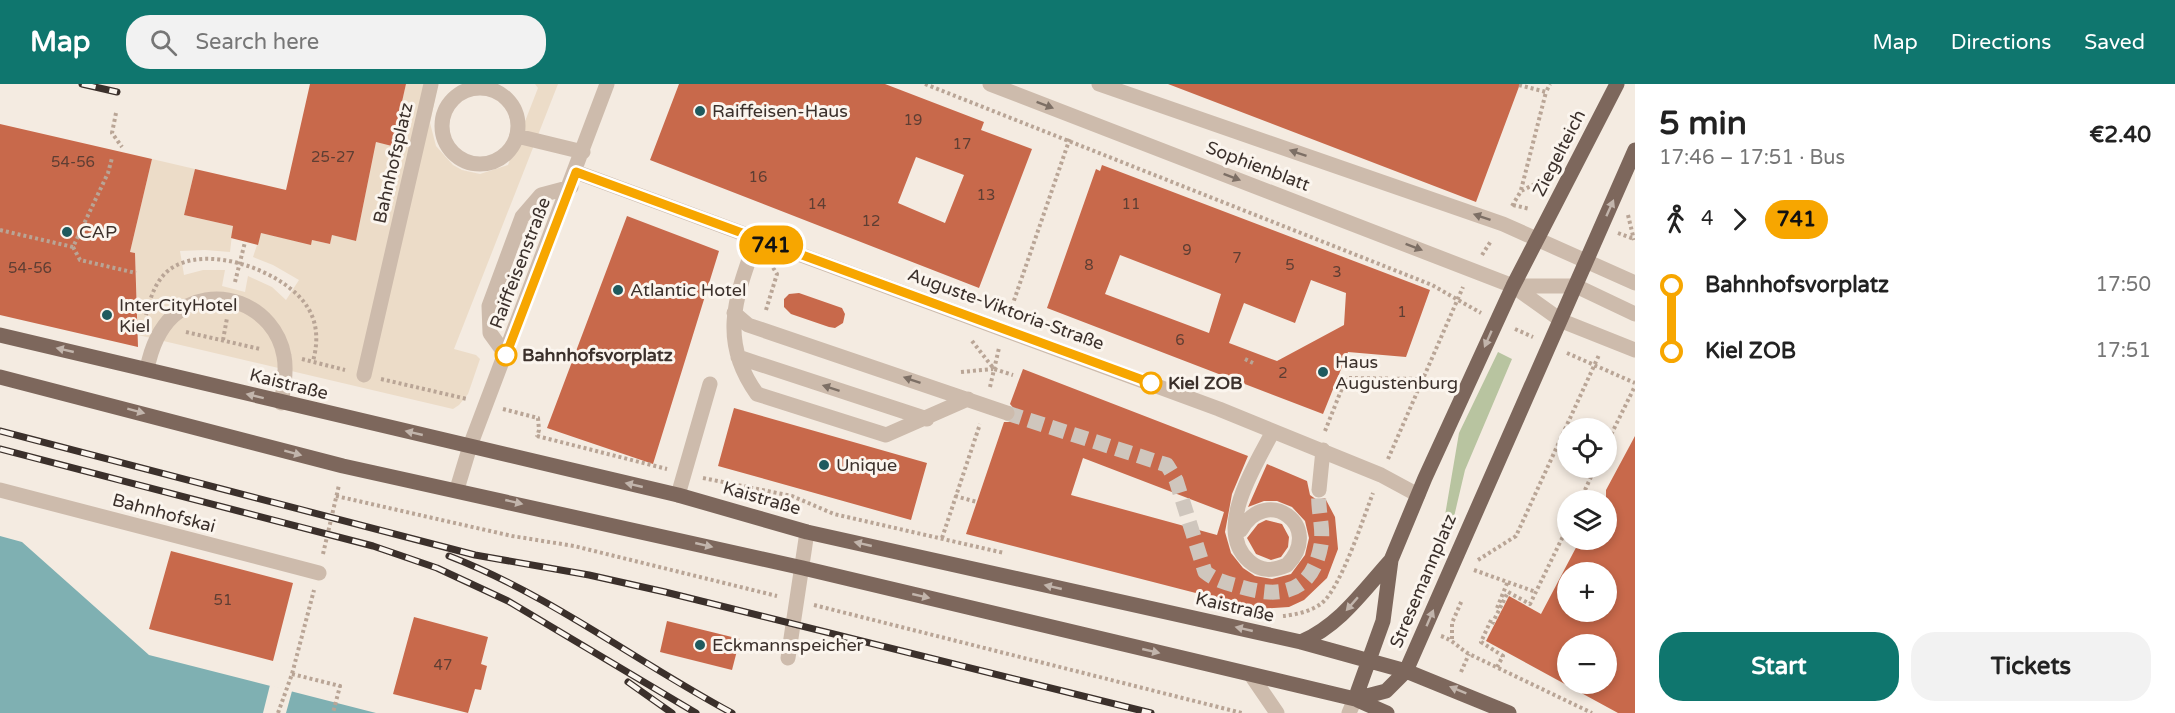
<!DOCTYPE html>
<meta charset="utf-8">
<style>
:root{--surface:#fff;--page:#f2f2f2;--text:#222;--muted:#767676;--accent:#0f766e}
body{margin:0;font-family:"Varela Round",sans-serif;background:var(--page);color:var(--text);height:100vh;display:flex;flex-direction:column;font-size:22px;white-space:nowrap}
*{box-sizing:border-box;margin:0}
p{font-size:20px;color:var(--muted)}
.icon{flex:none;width:33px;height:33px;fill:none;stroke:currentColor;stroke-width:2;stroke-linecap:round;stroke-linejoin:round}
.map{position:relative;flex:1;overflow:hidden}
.panel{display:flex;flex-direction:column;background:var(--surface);width:540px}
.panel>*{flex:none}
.badge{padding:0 12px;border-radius:20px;font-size:21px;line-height:39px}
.tools{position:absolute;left:1557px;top:334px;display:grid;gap:12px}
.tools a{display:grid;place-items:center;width:60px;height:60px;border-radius:50%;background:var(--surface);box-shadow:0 3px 9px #0003;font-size:30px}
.map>.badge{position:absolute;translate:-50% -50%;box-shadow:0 0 0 3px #fff}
.legs{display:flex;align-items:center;gap:9px;height:66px;padding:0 24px;font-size:20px}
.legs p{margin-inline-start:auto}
.summary{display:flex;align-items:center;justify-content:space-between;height:102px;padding:0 24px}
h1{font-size:33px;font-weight:700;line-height:45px}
.button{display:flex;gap:12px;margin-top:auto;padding:12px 24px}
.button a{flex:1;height:69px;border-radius:24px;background:var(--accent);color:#fff;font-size:24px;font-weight:700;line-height:69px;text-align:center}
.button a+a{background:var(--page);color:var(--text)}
ul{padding:0 24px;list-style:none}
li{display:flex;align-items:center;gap:21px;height:66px;font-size:22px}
li i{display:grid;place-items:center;width:9px;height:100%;margin:0 8px;background:currentColor}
li i::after{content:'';width:15px;height:15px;margin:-8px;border:4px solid;border-radius:50%;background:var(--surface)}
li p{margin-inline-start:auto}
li:first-child i{background:linear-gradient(#0000 50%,currentColor 0)}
li:last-child i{background:linear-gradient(currentColor 50%,#0000 0)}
header{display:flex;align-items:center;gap:36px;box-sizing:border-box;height:84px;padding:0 30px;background:var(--accent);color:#fff}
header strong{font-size:28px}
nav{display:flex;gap:33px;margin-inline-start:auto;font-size:21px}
.search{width:420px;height:54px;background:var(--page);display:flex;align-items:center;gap:15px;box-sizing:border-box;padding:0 21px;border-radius:24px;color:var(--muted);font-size:22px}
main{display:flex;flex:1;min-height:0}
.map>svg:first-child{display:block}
.green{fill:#b8c4a0}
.plaza{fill:#ecdcc8}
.water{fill:#7fb0b2}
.pier{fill:#f4ebe1}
.building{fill:#c8694b;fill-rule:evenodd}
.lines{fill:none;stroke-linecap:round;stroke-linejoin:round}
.minor-tunnel{stroke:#cfc6bd;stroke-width:15;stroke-dasharray:15 8;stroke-linecap:butt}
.path{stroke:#b9a596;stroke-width:4;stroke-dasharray:3 3;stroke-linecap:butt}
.minor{stroke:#cdbbac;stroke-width:15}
.major{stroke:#7d675c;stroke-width:15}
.rail-casing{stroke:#3b302b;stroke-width:7}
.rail{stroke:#fbf5ee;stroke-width:4.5;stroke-dasharray:14;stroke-linecap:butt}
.oneway{fill:#7d6f65}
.oneway2{fill:#c2b5ac}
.line-1-casing{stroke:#fff;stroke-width:14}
.line-1{stroke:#f7a600;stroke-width:9}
.poi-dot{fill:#1f5a5e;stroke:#fbf5ee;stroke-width:2}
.stop-1-dot{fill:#fff;stroke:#f7a600;stroke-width:3}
.labels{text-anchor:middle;stroke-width:6;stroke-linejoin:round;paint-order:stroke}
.number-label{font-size:15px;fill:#5e3e33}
.poi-label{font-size:18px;fill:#3b302b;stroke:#fbf5ee;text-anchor:start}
.street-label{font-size:18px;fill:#3b302b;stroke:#fbf5ee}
.stop-label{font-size:18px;font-weight:bold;fill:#3b302b;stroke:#fbf5ee;text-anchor:start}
</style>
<header>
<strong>Map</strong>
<div class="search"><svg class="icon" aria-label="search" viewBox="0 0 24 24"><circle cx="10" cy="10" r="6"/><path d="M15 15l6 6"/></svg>Search here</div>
<nav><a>Map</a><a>Directions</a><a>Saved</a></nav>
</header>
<main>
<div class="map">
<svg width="1635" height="629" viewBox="0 0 1635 629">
<rect width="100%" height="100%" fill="#f4ebe1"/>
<!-- green -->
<path class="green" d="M1498,268L1512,275L1465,386L1449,454L1415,535L1407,533L1443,443L1459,349Z"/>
<!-- plaza -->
<path class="plaza" d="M406,0H438L430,39L436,62L453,81L462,86L480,90L508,81L538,4L535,0H558L454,265L476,271L480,275L468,310L459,321L453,325L138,251L135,169L130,168L152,75L195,85L184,131L233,142L230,168L205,166L180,167L184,191L203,186H225L222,202L245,208L248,192L272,203L286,216L299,196L273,181L253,173L261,149L311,160L312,156L330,160L332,151L356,157L376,58L392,61Z"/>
<!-- water -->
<path class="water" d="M0,452L22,458L149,571L376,629H0Z"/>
<!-- pier -->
<path class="pier" d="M270,601L292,607L286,629H263Z"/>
<!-- building -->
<path class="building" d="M310,0H406L392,62L376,58L356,157L332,151L330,160L312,156L311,161L261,149L258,161L231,154L233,142L184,131L195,85L286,106Z
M679,0H885L984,38L981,46L1032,65L979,204L650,76ZM916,73L964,91L945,139L898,119Z
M1168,0H1520L1476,118Z
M0,40L152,75L130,168L135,169L138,263L0,231Z
M1102,81L1430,206L1406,273L1348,268L1323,330L1047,224L1096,85L1100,87ZM1120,171L1221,210L1209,249L1105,210ZM1311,196L1346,209L1344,241L1277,277L1229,259L1244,219L1295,239Z
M627,132L719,167L653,380L547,344Z
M799,209L842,224L845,230L843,239L835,244L829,243L791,230L784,223V215L789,210Z
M1023,285L1248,372L1232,410L1225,448L1231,469L1243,484L1255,492L1272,495L1291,490L1305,471L1309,454L1305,437L1292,423L1277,417H1264L1248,423L1267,380L1307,397L1310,411L1317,416L1325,414L1335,433L1338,465L1327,494L1304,516L1289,523L1258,525L966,450L1004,338H1009L1016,333V327L1010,320ZM1083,374L1224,428L1217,451L1071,411Z
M734,324L927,379L911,436L718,382Z
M1635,352V629H1618L1486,557L1509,512L1541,530L1580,456H1606V406ZM1568,489H1606V528H1568ZM1568,561H1606V600H1568Z
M1266,436L1282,440L1289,453L1288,463L1281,473L1271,476L1256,470L1247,454L1258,440Z
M171,467L293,499L273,577L149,545Z
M414,533L488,553L481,580L487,582L481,606L475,605L468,629L393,610Z
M667,537L740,555L732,586L660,568Z"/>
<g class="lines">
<!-- minor-tunnel -->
<path class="minor-tunnel" d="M1007,329L1167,381L1176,396L1205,488C1215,496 1226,499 1238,502C1280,515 1312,510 1321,461C1324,443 1317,425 1319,406"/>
<!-- path -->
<path class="path" d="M925,0L1432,201L1481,229
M1519,1L1546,8L1550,0
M116,29L112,49L122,63
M1521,106L1546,8
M1513,121L1530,125
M1512,122L1521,107L1547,94
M1628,131L1634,156
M0,146L73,163L108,89L112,74
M1618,149L1634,155
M73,163L80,176L136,189
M1482,171L1491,157
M235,198L245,158
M766,226L777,190L772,182
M1010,228L1070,54
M146,231C150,215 155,197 169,186C205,158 286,187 308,224C318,240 318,259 313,277
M1515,245L1533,253
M186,248L260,265
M223,256L227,234
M972,257L994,285L1013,291
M1567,269L1635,299
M302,275L345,286
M1245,275L1253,279
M961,288L993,285
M381,295L467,315
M990,303L999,264
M503,325L538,334L539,346L537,353
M1325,347L1346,294L1422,295
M537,352L667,385
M1606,361L1635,302
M1388,375L1463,203
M703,394L792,412L834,430L1004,469
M336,412L512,452L574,462L777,512
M955,412L977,418
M1580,417L1595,384
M942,454L980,340
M323,470L339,401
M1478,476L1516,452L1599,271
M1474,486L1536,508
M814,521L1242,629
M1497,524L1508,497
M1283,532C1295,531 1312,527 1322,519C1341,503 1363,435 1373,409
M1491,536L1481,558L1503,572L1497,583
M1492,540L1508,508L1530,520L1568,442
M1441,552C1453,556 1459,564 1469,570L1592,629
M1452,555V539L1462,516
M1461,588L1469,570
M292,590L340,602L333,629
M278,629L292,590L314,506"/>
<!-- minor -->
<path class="minor" d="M990,0L1513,202L1562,237L1635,266
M1099,0L1503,140L1635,199
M442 42a38 38 0 1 1 76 0a38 38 0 1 1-76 0Z
M517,52L583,68
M576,88L1219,325L1381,391L1418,411
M756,156C736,212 718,256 757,310L886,351L968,315
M1513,202H1576L1635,230
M734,229L748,241L1007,329
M506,271L490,249L489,222L522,133L541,111L571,103
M738,273L927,335
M147,285C151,265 158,246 173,232C213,196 275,221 284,272C287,287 284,304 281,319
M364,291L431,0
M457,405L470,362L607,0
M0,406L319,489
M1319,406L1323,366
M678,411L710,300
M1241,446C1266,400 1325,442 1287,481C1273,487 1261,488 1249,477C1213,445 1256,381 1273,347
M788,574L807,448
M1251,591L1277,629
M1349,629L1355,615"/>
<!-- major -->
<path class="major" d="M0,251L678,411L807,448L1301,558L1406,587L1509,629
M0,293L343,382L803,484L1355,615L1387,629
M1301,558C1340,541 1363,507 1391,476
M1355,615L1383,537L1391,476L1425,394L1513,202L1617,0
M1355,615L1386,607L1406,587L1635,66"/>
<defs>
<path id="rail" d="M82,0L117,8
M0,347L475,471L589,491L665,508L1151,629
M0,365L373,462L437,484L508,517L696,629
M449,472C550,511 637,578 732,629
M628,598L672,629"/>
</defs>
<!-- rail casing -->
<use href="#rail" class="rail-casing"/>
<!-- rail -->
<use href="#rail" class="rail"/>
</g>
<!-- one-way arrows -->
<defs><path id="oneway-solid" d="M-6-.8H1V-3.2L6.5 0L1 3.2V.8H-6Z" transform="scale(1.5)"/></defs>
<g class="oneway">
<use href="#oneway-solid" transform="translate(1045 21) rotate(21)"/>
<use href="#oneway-solid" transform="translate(1298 69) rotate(-161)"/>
<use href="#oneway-solid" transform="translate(1232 93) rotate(21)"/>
<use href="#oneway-solid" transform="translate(1482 133) rotate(-161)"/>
<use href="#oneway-solid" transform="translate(1414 163) rotate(21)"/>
<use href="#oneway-solid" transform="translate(912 296) rotate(-161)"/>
<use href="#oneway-solid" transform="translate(831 304) rotate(-162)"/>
</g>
<g class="oneway2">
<use href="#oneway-solid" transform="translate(1610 124) rotate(-66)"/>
<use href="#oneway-solid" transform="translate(1488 255) rotate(114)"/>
<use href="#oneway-solid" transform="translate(65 266) rotate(-167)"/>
<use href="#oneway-solid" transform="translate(255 312) rotate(-166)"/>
<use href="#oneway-solid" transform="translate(136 327) rotate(15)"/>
<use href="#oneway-solid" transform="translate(414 349) rotate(-167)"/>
<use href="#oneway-solid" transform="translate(293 369) rotate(15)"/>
<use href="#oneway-solid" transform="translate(634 401) rotate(-167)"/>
<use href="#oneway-solid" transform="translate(514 418) rotate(13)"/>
<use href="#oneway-solid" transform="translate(863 460) rotate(-167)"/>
<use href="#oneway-solid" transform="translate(704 461) rotate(13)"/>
<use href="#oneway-solid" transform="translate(1053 503) rotate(-167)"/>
<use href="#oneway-solid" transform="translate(921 512) rotate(13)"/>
<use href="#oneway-solid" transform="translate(1352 520) rotate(131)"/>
<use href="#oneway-solid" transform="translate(1430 534) rotate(-67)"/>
<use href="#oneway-solid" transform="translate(1244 545) rotate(-167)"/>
<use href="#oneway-solid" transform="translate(1151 567) rotate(13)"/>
<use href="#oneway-solid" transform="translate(1458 606) rotate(-158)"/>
</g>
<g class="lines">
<defs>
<path id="line-1" d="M506,271L576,88L1151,299"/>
</defs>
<!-- line-1 casing -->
<use href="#line-1" class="line-1-casing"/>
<!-- line-1 -->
<use href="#line-1" class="line-1"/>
</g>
<!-- markers -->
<g class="poi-dot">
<circle cx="700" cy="27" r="6"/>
<circle cx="67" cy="148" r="6"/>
<circle cx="618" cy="206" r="6"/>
<circle cx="107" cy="231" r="6"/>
<circle cx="1323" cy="288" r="6"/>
<circle cx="824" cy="381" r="6"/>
<circle cx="700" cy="561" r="6"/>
</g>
<g class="stop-1-dot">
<circle cx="506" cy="271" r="10"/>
<circle cx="1151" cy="299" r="10"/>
</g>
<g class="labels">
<!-- number labels -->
<g class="number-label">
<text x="913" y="41">19</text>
<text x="962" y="65">17</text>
<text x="333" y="78">25-27</text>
<text x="73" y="83">54-56</text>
<text x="758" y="98">16</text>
<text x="986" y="116">13</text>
<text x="817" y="125">14</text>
<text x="1131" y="125">11</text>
<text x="871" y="142">12</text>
<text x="1187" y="171">9</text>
<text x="1237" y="179">7</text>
<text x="1089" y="186">8</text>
<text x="1290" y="186">5</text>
<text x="30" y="189">54-56</text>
<text x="1337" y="193">3</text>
<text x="1402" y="233">1</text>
<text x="1180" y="261">6</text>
<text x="1283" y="294">2</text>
<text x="223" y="521">51</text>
<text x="443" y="586">47</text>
</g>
<!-- poi labels -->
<g class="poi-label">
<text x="712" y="33">Raiffeisen-Haus</text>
<text x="79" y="154">CAP</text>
<text x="630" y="212">Atlantic Hotel</text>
<text x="119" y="227">InterCityHotel<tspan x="119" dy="21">Kiel</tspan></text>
<text x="1335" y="284">Haus<tspan x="1335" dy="21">Augustenburg</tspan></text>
<text x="836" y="387">Unique</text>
<text x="712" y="567">Eckmannspeicher</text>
</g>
<!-- street labels -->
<g class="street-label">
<text transform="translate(1559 69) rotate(-63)" y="6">Ziegelteich</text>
<text transform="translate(393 79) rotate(-77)" y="6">Bahnhofsplatz</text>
<text transform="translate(1258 82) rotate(21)" y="6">Sophienblatt</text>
<text transform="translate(520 179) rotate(-69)" y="6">Raiffeisenstraße</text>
<text transform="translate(1006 225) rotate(20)" y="6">Auguste-Viktoria-Straße</text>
<text transform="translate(289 300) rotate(14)" y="6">Kaistraße</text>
<text transform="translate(762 414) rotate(16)" y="6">Kaistraße</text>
<text transform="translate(164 429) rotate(15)" y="6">Bahnhofskai</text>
<text transform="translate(1423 497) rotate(-67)" y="6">Stresemannplatz</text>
<text transform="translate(1235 523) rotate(13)" y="6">Kaistraße</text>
</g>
<!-- stop labels -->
<g class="stop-label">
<text x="522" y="277">Bahnhofsvorplatz</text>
<text x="1168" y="305">Kiel ZOB</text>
</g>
</g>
</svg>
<div class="tools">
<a><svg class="icon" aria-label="locate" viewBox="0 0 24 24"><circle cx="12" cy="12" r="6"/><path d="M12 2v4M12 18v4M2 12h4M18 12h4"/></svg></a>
<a><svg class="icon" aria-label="layers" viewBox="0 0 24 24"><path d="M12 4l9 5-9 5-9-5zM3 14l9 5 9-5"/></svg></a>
<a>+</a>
<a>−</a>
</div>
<b class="badge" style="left:771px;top:161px;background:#f7a600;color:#111">741</b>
</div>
<section class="panel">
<div class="summary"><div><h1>5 min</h1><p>17:46 – 17:51 · Bus</p></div><b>€2.40</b></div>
<div class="legs"><svg class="icon" aria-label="walk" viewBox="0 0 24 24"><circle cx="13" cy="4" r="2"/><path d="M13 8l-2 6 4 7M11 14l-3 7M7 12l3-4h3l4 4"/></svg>4<svg class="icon" aria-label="forward" viewBox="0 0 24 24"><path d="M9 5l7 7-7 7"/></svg><b class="badge" style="background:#f7a600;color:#111">741</b></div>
<ul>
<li><i style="color:#f7a600"></i><b>Bahnhofsvorplatz</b><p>17:50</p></li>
<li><i style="color:#f7a600"></i><b>Kiel ZOB</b><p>17:51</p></li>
</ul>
<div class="button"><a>Start</a><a>Tickets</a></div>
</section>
</main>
